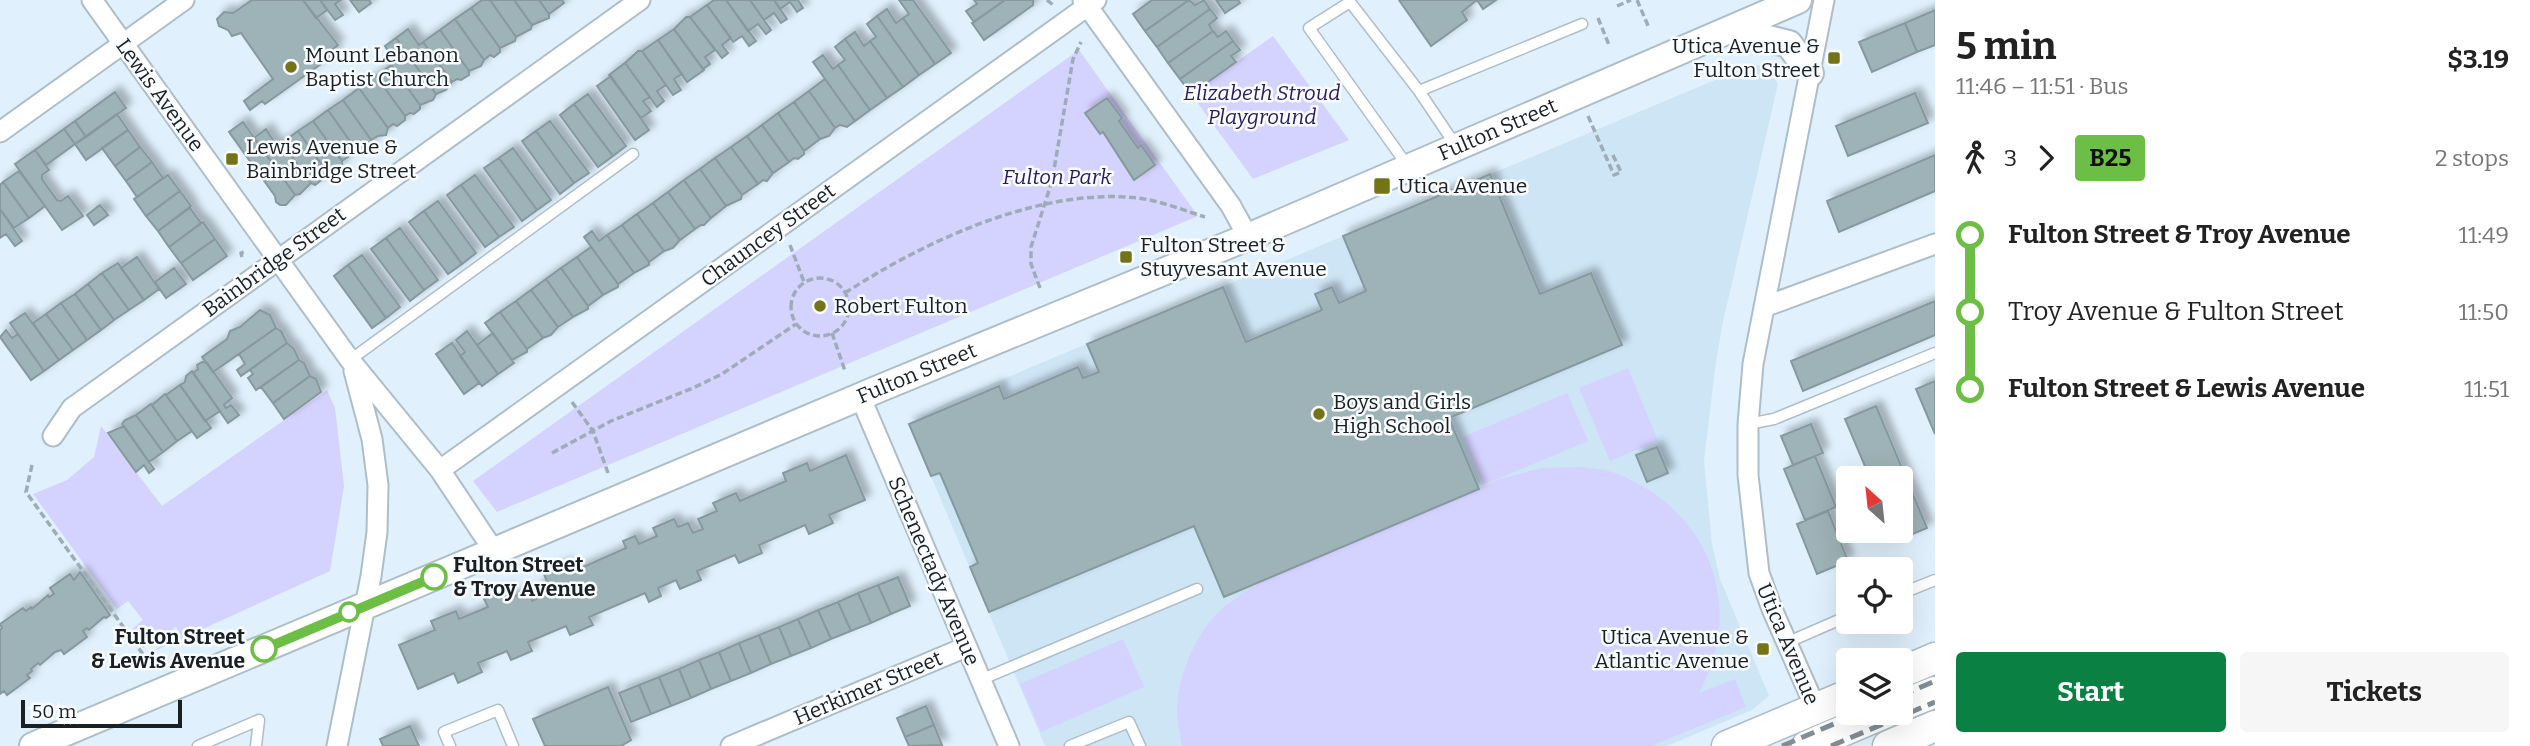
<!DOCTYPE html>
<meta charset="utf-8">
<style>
:root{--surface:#fff;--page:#f6f6f6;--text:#222;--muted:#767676;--accent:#0b8043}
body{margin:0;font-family:Bitter,serif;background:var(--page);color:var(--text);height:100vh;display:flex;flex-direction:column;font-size:26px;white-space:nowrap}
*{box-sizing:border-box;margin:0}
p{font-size:23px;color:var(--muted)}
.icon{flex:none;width:38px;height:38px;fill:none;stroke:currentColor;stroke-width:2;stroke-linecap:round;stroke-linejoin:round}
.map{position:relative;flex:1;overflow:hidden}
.side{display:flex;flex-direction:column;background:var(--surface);width:595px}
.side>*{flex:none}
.badge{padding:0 14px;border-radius:5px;font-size:24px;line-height:46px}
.needle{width:46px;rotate:333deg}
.buttons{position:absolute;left:1836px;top:466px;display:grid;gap:14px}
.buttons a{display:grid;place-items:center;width:77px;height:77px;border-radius:7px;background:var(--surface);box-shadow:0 7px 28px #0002;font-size:35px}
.scale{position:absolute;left:21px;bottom:18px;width:161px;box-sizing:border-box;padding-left:7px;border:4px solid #191f23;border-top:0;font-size:19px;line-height:24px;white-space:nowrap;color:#191f23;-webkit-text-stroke:5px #f9fcfe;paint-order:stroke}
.map>.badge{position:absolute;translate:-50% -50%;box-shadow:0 0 0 4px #fff}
.legs{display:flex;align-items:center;gap:10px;height:77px;padding:0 21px;font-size:23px}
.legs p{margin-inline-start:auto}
.overview{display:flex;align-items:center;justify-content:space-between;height:119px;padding:0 21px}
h1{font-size:38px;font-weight:700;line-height:52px}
.action{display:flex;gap:14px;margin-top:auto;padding:14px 21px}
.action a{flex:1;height:80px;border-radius:7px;background:var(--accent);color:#fff;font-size:28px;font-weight:700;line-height:80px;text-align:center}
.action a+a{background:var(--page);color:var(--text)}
ul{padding:0 21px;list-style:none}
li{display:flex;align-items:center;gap:24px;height:77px;font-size:26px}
li i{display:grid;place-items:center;width:10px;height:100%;margin:0 9px;background:currentColor}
li i::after{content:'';width:18px;height:18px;margin:-9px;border:5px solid;border-radius:50%;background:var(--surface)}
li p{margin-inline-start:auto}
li:first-child i{background:linear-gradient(#0000 50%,currentColor 0)}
li:last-child i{background:linear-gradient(currentColor 50%,#0000 0)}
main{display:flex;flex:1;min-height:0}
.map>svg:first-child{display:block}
.built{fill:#cde5f5}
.green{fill:#d4d2ff}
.building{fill:#9eb3b7;stroke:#85999e;stroke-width:2;filter:url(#shadow)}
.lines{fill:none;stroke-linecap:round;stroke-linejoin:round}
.service-casing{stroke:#adbec9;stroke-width:13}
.minor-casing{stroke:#adbec9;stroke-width:23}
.secondary-casing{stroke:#adbec9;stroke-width:30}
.primary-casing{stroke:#adbec9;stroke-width:33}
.path{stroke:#9facb6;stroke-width:3.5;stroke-dasharray:7 3.5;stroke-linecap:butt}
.service{stroke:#fff;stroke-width:10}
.minor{stroke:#fff;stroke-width:19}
.secondary{stroke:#fff;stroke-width:26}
.primary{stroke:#fff;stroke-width:30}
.rail{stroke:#828e96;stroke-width:5;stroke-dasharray:14 7;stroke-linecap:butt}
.line-1-casing{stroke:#fff;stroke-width:16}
.line-1{stroke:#6cbe45;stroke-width:10}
.poi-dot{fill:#737317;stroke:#f9fcfe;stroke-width:2.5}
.stop-1-dot{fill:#fff;stroke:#6cbe45;stroke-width:3.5}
.labels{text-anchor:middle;stroke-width:5;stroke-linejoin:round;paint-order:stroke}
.poi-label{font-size:21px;fill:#191f23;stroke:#f9fcfe;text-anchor:start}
.park-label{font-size:21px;font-style:italic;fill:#2b1c5e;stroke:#f9fcfe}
.street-label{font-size:21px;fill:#191f23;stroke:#f9fcfe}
.stop-label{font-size:21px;font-weight:bold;fill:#191f23;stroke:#f9fcfe;text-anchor:start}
</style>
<main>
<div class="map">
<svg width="1935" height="746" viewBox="0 0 1935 746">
<defs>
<filter id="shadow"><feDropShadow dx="6" dy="-6" stdDeviation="3.5" flood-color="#0004"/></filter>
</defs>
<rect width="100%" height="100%" fill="#e0f1fd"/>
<!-- built -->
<path class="built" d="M1753,64L1770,68L1778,84L1722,326L1715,369L1704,461L1712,544L1720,579L1769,696L1752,710L1667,746H1045L909,424L946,403Z"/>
<!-- green -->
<path class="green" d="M1273,36L1349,140L1253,179L1191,94Z
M1079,50L1198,216L497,512L473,481Z
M1628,368L1658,441L1610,461L1579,388Z
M327,390L335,408L344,486L330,571L152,652L179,632L176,627L143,648L131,630L143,620L128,601L117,609L33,494L67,480L94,457L101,426L162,506Z
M1567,393L1588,441L1483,485L1463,437Z
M1583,467C1593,469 1605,469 1615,473C1708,509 1747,604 1699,693L1735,679L1746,707L1651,746H1182C1180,734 1177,720 1177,708C1179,673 1197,630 1224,607C1237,597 1251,588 1265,580L1500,479L1542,468Z
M1123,639L1144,687L1041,732L1020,684Z"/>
<!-- building -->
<path class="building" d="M252,0H303L338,45L332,50L335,54L265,104L262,101L250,110L244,101L273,79L241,33L232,36L228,30L219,26L217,19L224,12L233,13Z
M303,0H320L327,10L316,18Z
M320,0H341L335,4L343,15L335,20Z
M350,0H369L371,3L359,12Z
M482,0H490L516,37L515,41L500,48L471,8Z
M490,0H514L532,25L531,29L516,37Z
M514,0H539L549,14V18L532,25Z
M539,0H562L564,3L549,14Z
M714,0H726L756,41L749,46L742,36L733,42L707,5Z
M726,0H750L771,30L766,34L758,24L748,31Z
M750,0H774L787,19L781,23L774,13L764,20Z
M774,0H798L803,8L797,12L790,2L780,9Z
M899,0H913L951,53L935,64L903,18L909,14Z
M974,0H1005L974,22L966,11L977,4Z
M1005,0H1033V5L984,40L972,23Z
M1152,0H1189L1145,31L1133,14Z
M1189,0L1195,5L1204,0L1210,9L1157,47L1145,31Z
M1216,0H1238L1240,3L1225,13Z
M1399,0H1496L1483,9L1477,0L1462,12L1467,20L1431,46Z
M707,5L731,38L722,45L728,53L722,58L690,17Z
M471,8L500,48V52L494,57L490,55L484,60L455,19Z
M887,9L896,23L903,18L935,64L919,75L877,16Z
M1210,9L1217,18L1209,25L1213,31L1168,63L1157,47Z
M1935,10V45L1917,52L1905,23Z
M877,16L919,75L903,87L870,41L876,37L867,24Z
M686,17H690L715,50L705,57L710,64L703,69L674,29Z
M455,19L484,60L481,66L469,71L440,30Z
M1905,23L1917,52L1872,72L1859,42Z
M408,29L419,45L423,42L452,82L446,90L436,94L396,38Z
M674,29L704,70L687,82L658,40Z
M440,30L469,71V75L461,80L457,79L452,82L423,42Z
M1213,31L1218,37L1226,31L1233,41L1180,79L1168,63Z
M855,32L864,46L870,41L903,87L887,98L845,39Z
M396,38L436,94L433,100L420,105L391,65L395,62L385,46Z
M845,39L887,98L870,110L838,65L845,60L835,47Z
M658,40L682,74L674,79L681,90L673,95L642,51Z
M1233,41L1240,50L1231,56L1236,62L1191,94L1180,79Z
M638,51H642L666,85L657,91L664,101L657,107L625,63Z
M823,55L833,69L838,65L870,110L855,121L813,62Z
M625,63L650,97L643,101L651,111L641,118L609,75Z
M391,65L420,105V109L414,114L410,113L405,116L376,76Z
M376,76L405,116V120L397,126L393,124L388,128L359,88Z
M611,76L649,130L635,140L597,86Z
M825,79L855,121L847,127L840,125L835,128L809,91Z
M359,88L388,128L386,135L378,136L371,140L343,100Z
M809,91L835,128L829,136L820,139L794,102Z
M115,92L126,108L86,137L75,121Z
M1915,93L1928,123L1848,156L1836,126Z
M588,94L626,146L613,156L574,104Z
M1107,98L1122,118L1119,121L1138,148L1141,145L1155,165L1134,180L1103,132L1100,134L1085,113Z
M343,100L371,140L372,144L367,147H362L357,151L328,110Z
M794,102L820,139L804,151L778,113Z
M574,104L613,156L598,167L560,115Z
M328,110L357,151L342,161L313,121Z
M778,113L804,151V154L798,159L794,158L789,162L762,125Z
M117,114L128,130L86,160L75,144Z
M75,121L86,137L75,144L64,129Z
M313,121L342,161V165L337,169L332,168L327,172L298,131Z
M550,121L589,173L574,183L536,131Z
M243,122L295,195L286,205H280L276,202L275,196L229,132Z
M762,125L789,162L773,173L747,136Z
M64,129L75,144L46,165L35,150Z
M266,129L277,146L282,143L311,183L300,194L295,195L254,138Z
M128,130L140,147L115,166L102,148Z
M298,131L327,172L320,176L323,179L315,185L311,183L282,143Z
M536,131L574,183L560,194L522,141Z
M747,136L773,173L767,181L763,180L758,184L731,147Z
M140,147L152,162L126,181L115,166Z
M731,147L758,184L742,195L715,158Z
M513,148L551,200L537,210L499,158Z
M35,150L49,170L42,175V179L57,200L61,201L68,196L83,216L62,230L15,164Z
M1935,155V191L1839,232L1827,201Z
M499,158L537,210L522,221L484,168Z
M715,158L742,195L741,199L726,206L700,169Z
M152,162L163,178L137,197L126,181Z
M700,169L726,206L711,218L684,180Z
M19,171L45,206L29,218L3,182Z
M1490,174L1540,294L1591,273L1622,345L1449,418L1479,489L1224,597L1194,526L989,612L970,567L978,563L940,473L931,476L909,424L999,386L1004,399L1078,367L1083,378L1099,372L1087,344L1223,287L1246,342L1322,310L1315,294L1332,287L1339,303L1366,291L1343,236Z
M168,175L180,191L146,216L134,199Z
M475,175L514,227L499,237L461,185Z
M684,180L711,218L704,225H701L695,229L668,192Z
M3,182L29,218L14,228L0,209V185Z
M461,185L499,237L485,247L447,195Z
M180,191L191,206L158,231L146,216Z
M668,192L695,229L680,240L653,203Z
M438,201L476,253L462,264L424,211Z
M653,203L680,240L673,248L664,251L637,214Z
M100,205L108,215L94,225L87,215Z
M190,208L201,223L169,247L158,231Z
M0,209L22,241L15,246L6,234L0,238Z
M424,211L462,264L448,274L409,222Z
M637,214L664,251L649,262L622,225Z
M203,222L215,239L181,263L169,247Z
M622,225L649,262V265L634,273L607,235Z
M400,228L438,280L424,290L386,238Z
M592,231L599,241L607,235L634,273L618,284L584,237Z
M386,238L424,290L410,301L371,249Z
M215,239L227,256L193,280L181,263Z
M591,247L618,284V287L603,295L577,257Z
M362,255L400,307L386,318L348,265Z
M137,257L159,289L144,300L121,268Z
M577,257L603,295L588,306L561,268Z
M118,263L144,300L129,310L102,273Z
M348,265L386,318L372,328L334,276Z
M174,268L186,284L166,298L155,282Z
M561,268L588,306V309L573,317L546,279Z
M102,273L129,310L114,320L88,284Z
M546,279L573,317L558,327L531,290Z
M88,284L114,320L101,330L75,294Z
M531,290L558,327L551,335L543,338L516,301Z
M75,294L101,330L87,340L61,303Z
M516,301L543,338L527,349L500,312Z
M1935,301V335L1803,391L1791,361Z
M61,303L87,340L73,350L46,314Z
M260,310L270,315L276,328L213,372L202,357L227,339L230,331L240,327Z
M500,312L527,349V352L512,360L485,323Z
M25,313L59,360L44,371L10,323Z
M46,314L73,350L59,360L33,323Z
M276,328L281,331L287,343L241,376L237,370L245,364L239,354Z
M6,330L12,338L18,334L44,371L31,380L0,337Z
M467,331L498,374L482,386L460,356L465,352L456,340Z
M493,333L514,363L498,374L477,345Z
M287,343L294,349L299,360L256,390L248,378L253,374L250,370Z
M452,343L479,383L464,394L436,354Z
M299,360L304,363L310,376L273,403L261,387Z
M202,362L207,363L232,398L224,405L226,408L231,405L239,415L228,423L193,373L198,369L197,365Z
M192,371L220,411L205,421L180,385L185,382L186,376Z
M310,376L316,379L321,392L284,419L273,403Z
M1935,381V434L1916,389Z
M180,385L211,428L197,438L166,395Z
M165,394L192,431L177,441L152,405Z
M151,404L177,441L163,452L136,415Z
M1876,406L1927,528L1896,541L1892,530H1900V478H1870L1845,419Z
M136,415L163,452L149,462L122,424L125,420Z
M1811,424L1823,453L1793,465L1781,436Z
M124,426L154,469L149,473L144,465L136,472L108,433Z
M1657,447L1668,473L1647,482L1636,455Z
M846,455L865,500L829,515L833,523L809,534L805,525L759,545L762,553L739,563L735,555L697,571L701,580L680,589L676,580L658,588L661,596L649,602L645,593L589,617L593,625L570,635L566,626L528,642L532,651L511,660L507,651L478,663L482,672L458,683L454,673L418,689L399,645L435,630L431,621L456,611L459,619L488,607L484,599L506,590L509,599L527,591L532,601L540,597L536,587L547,582L544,574L566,564L570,573L626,548L623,541L635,536L639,544L657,536L653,528L674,519L678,527L688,523L693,533L703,529L698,519L717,511L713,503L736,493L740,501L786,481L783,473L807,463L810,471Z
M1815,456L1836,507L1805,520L1784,469Z
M1828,511L1848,561L1817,574L1797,524Z
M80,572L110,615L106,618L104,617L89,630L87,628L83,631L87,637L64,654L61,650L55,652L40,665L38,663L31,669L32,671L27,675L30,678L7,695L4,691L0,694V630L2,628L0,624L23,608L26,611L31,607L32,609L48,595L49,597L54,594L50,588L70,574L74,580Z
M898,577L910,606L891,614L878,585Z
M878,585L891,614L871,623L858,593Z
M858,593L871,623L851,631L838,602Z
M838,602L851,631L831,639L818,610Z
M818,610L831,639L811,648L798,619Z
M798,619L811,648L791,656L779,627Z
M779,627L791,656L771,664L759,635Z
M759,635L771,664L751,673L739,643Z
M739,643L751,673L731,681L719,652Z
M719,652L731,681L711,689L699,660Z
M699,660L711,689L691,698L679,669Z
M679,669L691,698L671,706L659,677Z
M659,677L671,706L651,714L639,685Z
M639,685L651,714L631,722L619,693Z
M608,687L631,740L621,746H545L533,719Z
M926,706L934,725L905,737L897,718Z
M934,725L942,745L909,746L905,737Z
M410,726L419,746H383L380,739Z"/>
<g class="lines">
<defs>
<path id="service" d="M1419,91L1456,146
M1407,165L1309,28L1350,2L1419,91L1582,24
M350,360L633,154
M1748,424L1774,419L1935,353
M1900,594L1935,580
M1786,643L1848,616
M980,680L1197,589
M198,746L259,720
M256,746L259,720
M450,746L444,732L498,710L513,746
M1070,746L1129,722L1140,746"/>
<path id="minor" d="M92,0L350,360L440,470L494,551
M1083,0L1231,206L1248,237
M0,132L184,0
M1764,307L1935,244
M860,396L1009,746
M53,436L72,408L640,0
M440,470L1096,0
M1816,709L1772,609L1759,573L1748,475V424L1753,364L1824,0
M337,746L371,576L377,532L378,485L372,439L354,371
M731,746L966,647"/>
<g id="secondary">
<path d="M1732,30L1789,44L1810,73"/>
<path id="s1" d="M33,746L883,387L1248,237L1798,0"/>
</g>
<path id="primary" d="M1900,673L1935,658
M1900,706L1935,692
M1727,746L1848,695
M1807,746L1887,712
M1888,746L1935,726"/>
</defs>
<!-- service casing -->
<use href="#service" class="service-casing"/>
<!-- minor casing -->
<use href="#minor" class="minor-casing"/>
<!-- secondary casing -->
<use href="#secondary" class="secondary-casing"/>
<!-- primary casing -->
<use href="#primary" class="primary-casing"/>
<!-- path -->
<path class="path" d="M1047,0L1053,5
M1637,0L1649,28
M1617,6L1631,0
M1598,18L1609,45
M1588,116L1614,175L1621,172L1612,153
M790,245L804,282
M242,257L241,253L246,251
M791 307a29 29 0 1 1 58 0a29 29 0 1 1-58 0Z
M1040,288L1031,264V247L1052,181L1073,59L1081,42
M845,293C925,241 1040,187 1138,198C1161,201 1183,210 1205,217
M832,333L845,371
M572,402L593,431L608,473
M552,453L611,421L693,388L722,374L796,324
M32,465L26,492L150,664"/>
<!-- service -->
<use href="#service" class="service"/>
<!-- minor -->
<use href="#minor" class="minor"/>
<!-- secondary -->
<use href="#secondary" class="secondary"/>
<!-- primary -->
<use href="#primary" class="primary"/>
<!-- rail -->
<path class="rail" d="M1900,696L1935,681
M1782,746L1862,712
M1831,746L1935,702"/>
</g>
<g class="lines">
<defs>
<path id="line-1" d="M264,649L434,577"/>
</defs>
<!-- line-1 casing -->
<use href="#line-1" class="line-1-casing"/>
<!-- line-1 -->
<use href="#line-1" class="line-1"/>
</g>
<!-- markers -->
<g class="poi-dot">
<rect x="1827" y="51" width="14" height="14" rx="3.5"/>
<circle cx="291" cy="67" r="7"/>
<rect x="225" y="152" width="14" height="14" rx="3.5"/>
<rect x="1373" y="177" width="18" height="18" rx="3.5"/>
<rect x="1119" y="250" width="14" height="14" rx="3.5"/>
<circle cx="820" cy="306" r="7"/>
<circle cx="1319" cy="414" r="7"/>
<rect x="1756" y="642" width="14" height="14" rx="3.5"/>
</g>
<g class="stop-1-dot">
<circle cx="434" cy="577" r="12"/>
<circle cx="349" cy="612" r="9"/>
<circle cx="264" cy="649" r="12"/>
</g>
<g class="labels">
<!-- poi labels -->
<g class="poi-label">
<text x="1820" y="53" text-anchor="end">Utica Avenue &amp;<tspan x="1820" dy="24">Fulton Street</tspan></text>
<text x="305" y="62">Mount Lebanon<tspan x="305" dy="24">Baptist Church</tspan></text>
<text x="246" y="154">Lewis Avenue &amp;<tspan x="246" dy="24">Bainbridge Street</tspan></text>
<text x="1398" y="193">Utica Avenue</text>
<text x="1140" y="252">Fulton Street &amp;<tspan x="1140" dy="24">Stuyvesant Avenue</tspan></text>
<text x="834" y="313">Robert Fulton</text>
<text x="1333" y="409">Boys and Girls<tspan x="1333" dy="24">High School</tspan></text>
<text x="1749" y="644" text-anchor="end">Utica Avenue &amp;<tspan x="1749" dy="24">Atlantic Avenue</tspan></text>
</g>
<!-- park labels -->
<g class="park-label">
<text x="1262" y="100">Elizabeth Stroud<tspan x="1262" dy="24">Playground</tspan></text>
<text x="1057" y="184">Fulton Park</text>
</g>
<!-- street labels -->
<g class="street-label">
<text transform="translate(160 95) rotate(54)" y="7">Lewis Avenue</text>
<text dy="7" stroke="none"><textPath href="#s1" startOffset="1589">Fulton Street</textPath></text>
<text transform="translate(768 235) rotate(-36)" y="7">Chauncey Street</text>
<text transform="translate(274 262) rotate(-36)" y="7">Bainbridge Street</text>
<text dy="7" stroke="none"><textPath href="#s1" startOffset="959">Fulton Street</textPath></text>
<text transform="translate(934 571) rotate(67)" y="7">Schenectady Avenue</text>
<text transform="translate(1788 644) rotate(67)" y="7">Utica Avenue</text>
<text transform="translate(868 688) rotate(-23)" y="7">Herkimer Street</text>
</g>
<!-- stop labels -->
<g class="stop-label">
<text x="453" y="572">Fulton Street<tspan x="453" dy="24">&amp; Troy Avenue</tspan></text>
<text x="245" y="644" text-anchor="end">Fulton Street<tspan x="245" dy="24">&amp; Lewis Avenue</tspan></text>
</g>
</g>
</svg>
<div class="buttons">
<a><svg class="needle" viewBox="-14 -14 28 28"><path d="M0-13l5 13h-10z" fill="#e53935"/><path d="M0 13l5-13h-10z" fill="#767676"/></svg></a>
<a><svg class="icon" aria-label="locate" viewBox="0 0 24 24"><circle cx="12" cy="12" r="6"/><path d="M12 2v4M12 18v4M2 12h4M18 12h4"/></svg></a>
<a><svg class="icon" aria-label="layers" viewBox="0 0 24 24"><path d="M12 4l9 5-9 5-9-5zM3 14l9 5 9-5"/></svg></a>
</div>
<div class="scale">50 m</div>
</div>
<section class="side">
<div class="overview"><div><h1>5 min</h1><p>11:46 – 11:51 · Bus</p></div><b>$3.19</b></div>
<div class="legs"><svg class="icon" aria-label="walk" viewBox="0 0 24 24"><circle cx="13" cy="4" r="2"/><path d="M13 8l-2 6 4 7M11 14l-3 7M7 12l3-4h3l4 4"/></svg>3<svg class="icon" aria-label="forward" viewBox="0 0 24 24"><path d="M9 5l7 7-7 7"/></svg><b class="badge" style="background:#6cbe45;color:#111">B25</b><p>2 stops</p></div>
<ul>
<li><i style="color:#6cbe45"></i><b>Fulton Street &amp; Troy Avenue</b><p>11:49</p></li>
<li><i style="color:#6cbe45"></i><span>Troy Avenue &amp; Fulton Street</span><p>11:50</p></li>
<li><i style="color:#6cbe45"></i><b>Fulton Street &amp; Lewis Avenue</b><p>11:51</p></li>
</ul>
<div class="action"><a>Start</a><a>Tickets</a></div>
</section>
</main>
